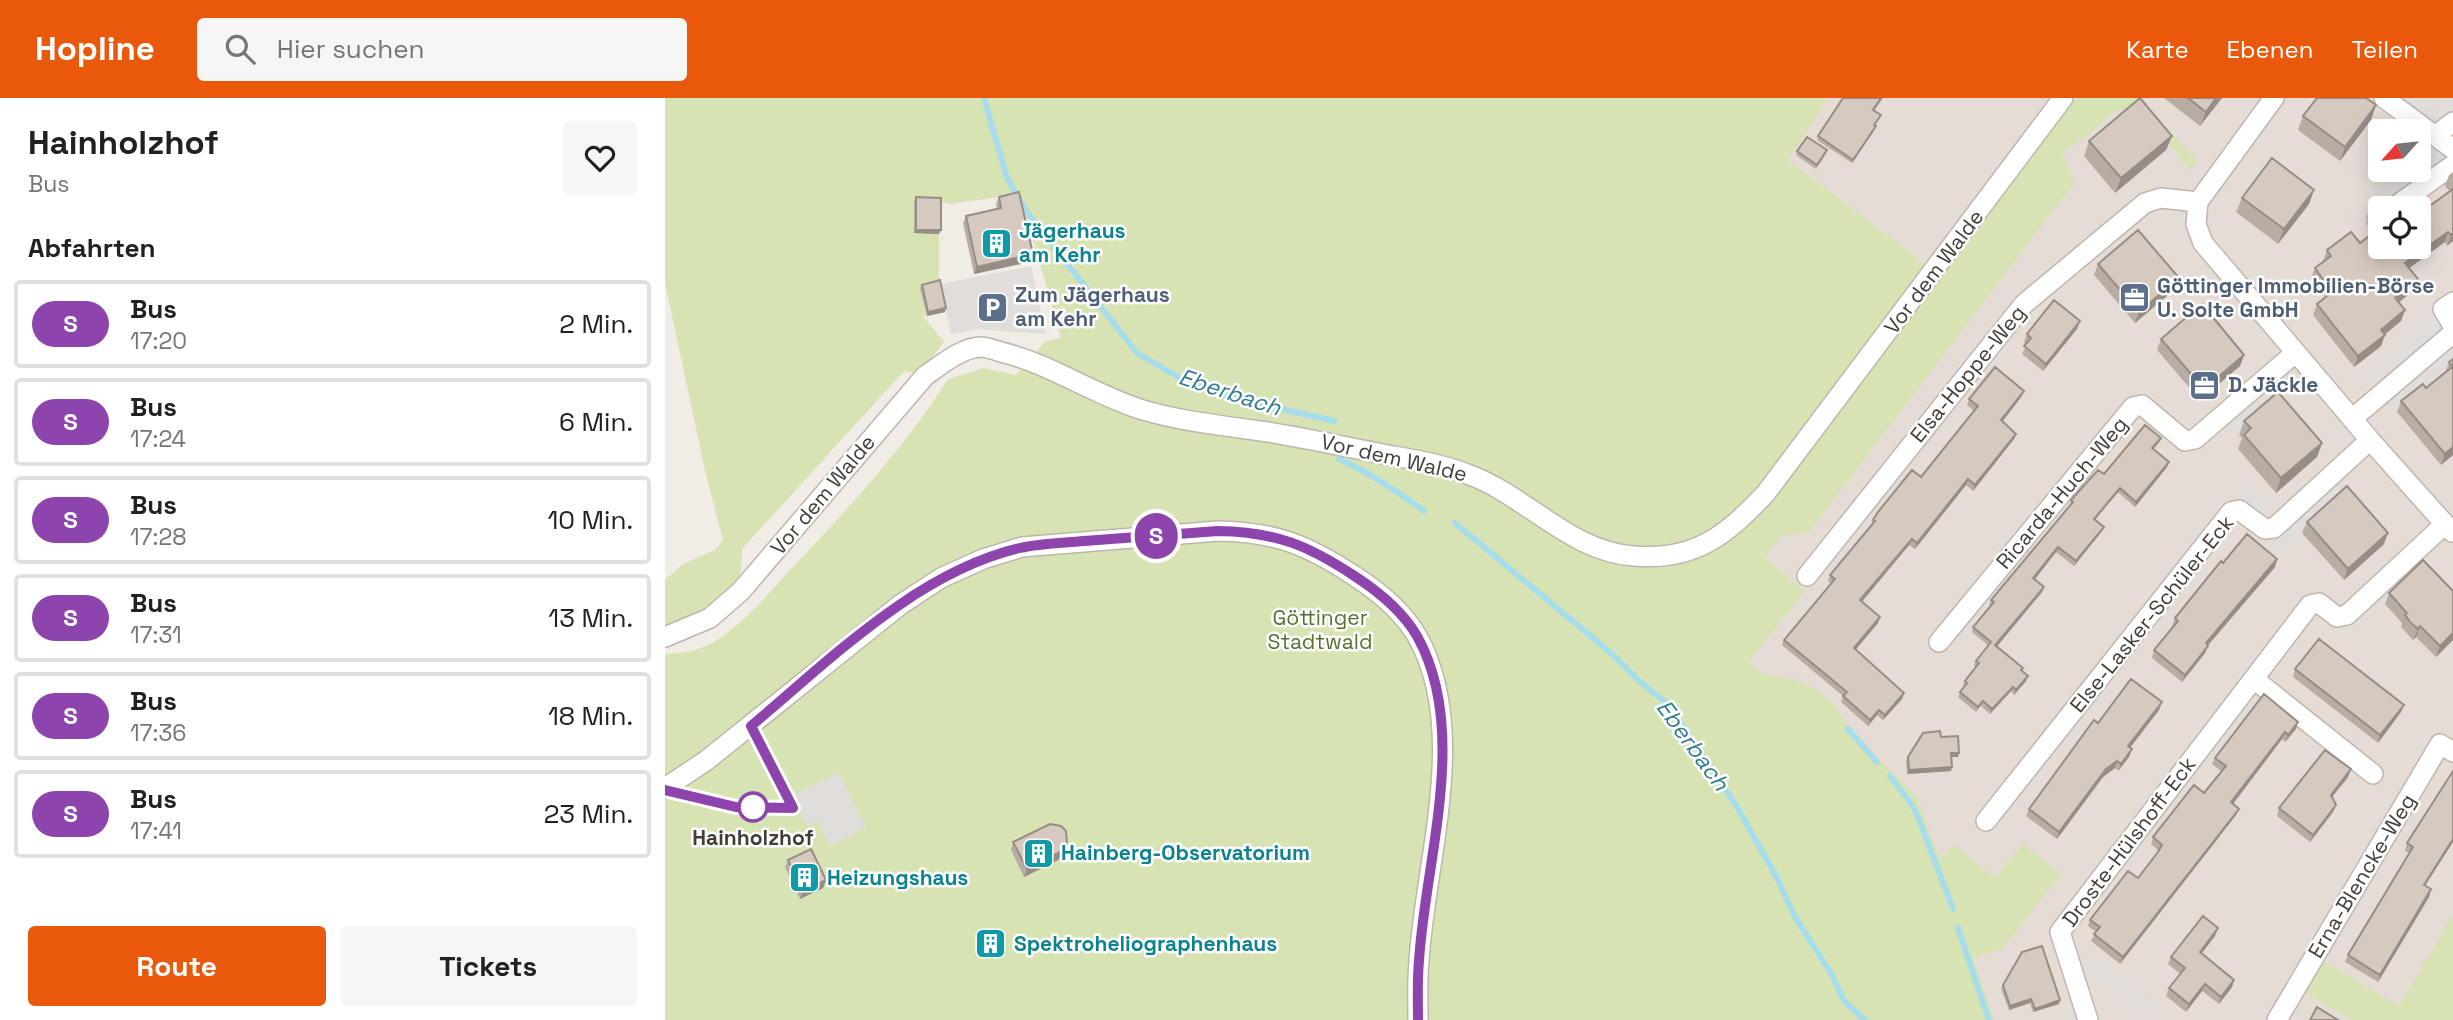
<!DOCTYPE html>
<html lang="de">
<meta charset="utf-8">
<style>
:root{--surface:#fff;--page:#f6f6f6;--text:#202124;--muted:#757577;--line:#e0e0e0;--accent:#ea580c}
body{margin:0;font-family:"Space Grotesk",sans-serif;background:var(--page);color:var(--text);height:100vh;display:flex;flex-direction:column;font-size:26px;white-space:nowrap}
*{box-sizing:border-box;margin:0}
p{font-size:23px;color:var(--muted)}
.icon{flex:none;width:38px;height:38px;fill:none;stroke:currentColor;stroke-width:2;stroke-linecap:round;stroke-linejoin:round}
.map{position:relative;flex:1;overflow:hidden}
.side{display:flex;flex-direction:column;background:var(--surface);width:665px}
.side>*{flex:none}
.badge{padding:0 14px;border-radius:23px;font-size:24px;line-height:46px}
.needle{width:46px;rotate:243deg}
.controls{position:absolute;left:1703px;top:21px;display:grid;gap:14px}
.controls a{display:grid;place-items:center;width:63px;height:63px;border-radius:7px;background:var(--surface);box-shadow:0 4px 18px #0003;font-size:35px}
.map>.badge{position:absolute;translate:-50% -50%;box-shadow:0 0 0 4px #fff}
h2{padding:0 28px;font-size:26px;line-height:63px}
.round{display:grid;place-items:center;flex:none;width:74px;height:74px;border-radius:7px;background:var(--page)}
.headline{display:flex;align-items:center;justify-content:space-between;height:119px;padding:0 28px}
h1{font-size:33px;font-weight:700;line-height:52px}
.cta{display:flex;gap:14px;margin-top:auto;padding:14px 28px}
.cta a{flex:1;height:80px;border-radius:7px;background:var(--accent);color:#fff;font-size:28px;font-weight:700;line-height:80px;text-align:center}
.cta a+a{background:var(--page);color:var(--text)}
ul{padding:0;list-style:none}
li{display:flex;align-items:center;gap:21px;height:88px;margin:0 14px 10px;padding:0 14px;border:4px solid var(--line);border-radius:7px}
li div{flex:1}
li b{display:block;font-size:26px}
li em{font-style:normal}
li .badge{min-width:77px;font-weight:700;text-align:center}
header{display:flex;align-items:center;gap:42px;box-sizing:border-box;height:98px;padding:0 35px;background:var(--accent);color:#fff}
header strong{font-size:33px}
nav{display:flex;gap:38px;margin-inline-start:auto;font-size:24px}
.search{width:490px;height:63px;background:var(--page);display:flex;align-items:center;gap:18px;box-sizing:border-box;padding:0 24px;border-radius:7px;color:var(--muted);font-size:26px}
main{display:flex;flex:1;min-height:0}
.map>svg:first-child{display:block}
.residential{fill:#e5ddd5;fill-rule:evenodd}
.green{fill:#d7e3b2}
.parking{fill:#e0dddb}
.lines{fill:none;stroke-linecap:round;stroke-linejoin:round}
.stream{stroke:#a7ddeb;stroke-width:6}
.lane-casing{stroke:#c0b5ad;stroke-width:12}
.street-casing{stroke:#c0b5ad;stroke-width:22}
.lane{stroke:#fff;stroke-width:10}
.street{stroke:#fff;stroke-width:19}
.wall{fill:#b8ada5}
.shaded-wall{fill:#968d86}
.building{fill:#d6c9c0;stroke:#968d86;stroke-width:2}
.line-casing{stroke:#fff;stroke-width:16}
.line{stroke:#8e44ad;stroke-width:10}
.stop-dot{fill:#fff;stroke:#8e44ad;stroke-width:3.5}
.labels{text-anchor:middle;stroke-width:5;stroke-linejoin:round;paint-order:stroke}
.culture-label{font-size:21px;font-weight:bold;fill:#0d838f;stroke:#fff;text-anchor:start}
.street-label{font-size:21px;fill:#443c36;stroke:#fff}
.service-label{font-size:21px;font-weight:bold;fill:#4e5e75;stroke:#fff;text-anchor:start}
.park-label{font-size:21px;fill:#55722e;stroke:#fff}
.stop-label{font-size:21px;font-weight:bold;fill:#443c36;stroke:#fff}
.water-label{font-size:23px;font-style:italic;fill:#317c91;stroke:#fff}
</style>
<header>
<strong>Hopline</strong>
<div class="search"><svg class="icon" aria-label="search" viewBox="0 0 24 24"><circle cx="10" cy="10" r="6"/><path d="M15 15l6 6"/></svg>Hier suchen</div>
<nav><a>Karte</a><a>Ebenen</a><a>Teilen</a></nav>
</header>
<main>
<section class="side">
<div class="headline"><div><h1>Hainholzhof</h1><p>Bus</p></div><a class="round"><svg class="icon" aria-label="heart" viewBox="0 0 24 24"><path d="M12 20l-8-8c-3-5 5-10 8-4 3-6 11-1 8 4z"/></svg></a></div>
<h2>Abfahrten</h2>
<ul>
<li><span class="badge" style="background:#8e44ad;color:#fff">S</span><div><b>Bus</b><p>17:20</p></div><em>2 Min.</em></li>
<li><span class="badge" style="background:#8e44ad;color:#fff">S</span><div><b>Bus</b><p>17:24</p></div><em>6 Min.</em></li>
<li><span class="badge" style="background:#8e44ad;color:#fff">S</span><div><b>Bus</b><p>17:28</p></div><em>10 Min.</em></li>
<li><span class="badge" style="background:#8e44ad;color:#fff">S</span><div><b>Bus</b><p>17:31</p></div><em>13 Min.</em></li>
<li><span class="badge" style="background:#8e44ad;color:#fff">S</span><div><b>Bus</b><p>17:36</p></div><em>18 Min.</em></li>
<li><span class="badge" style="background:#8e44ad;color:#fff">S</span><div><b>Bus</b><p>17:41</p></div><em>23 Min.</em></li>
</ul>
<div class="cta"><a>Route</a><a>Tickets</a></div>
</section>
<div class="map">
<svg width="1788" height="922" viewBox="0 0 1788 922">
<rect width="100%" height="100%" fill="#f2ece6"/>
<!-- residential -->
<path class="residential" d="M1164,0H1788V922H1291L1042,576L1089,472L1273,176L1123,62ZM1715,33H1754V72H1715ZM1715,110H1754V149H1715Z"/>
<!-- green -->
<path class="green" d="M0,0H1164L1123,62L1273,176L1399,12L1415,0H1478L1481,8L1532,63L1525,71C1506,48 1488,25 1462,10L1448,14L1424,37L1397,54L1409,85L1144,434L1117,437L1099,460L1140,493L1083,564L1098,576L1127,581L1148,590L1166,604L1199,647L1251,697L1275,761L1283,752L1290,748L1330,780L1358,746L1396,776L1338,850L1308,860L1329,922H0V556C18,556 35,552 51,543C80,524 104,495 128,469C184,410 239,350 283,281L319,270L351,277L381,243L396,240L355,96L285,106L274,103L249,135L274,136V186L262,218L257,217L279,244L254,276L239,273L77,451C76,460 77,472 74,480C66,503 21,520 0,529V482L18,466L50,452L58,442L41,377L0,185Z
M1788,817V922H1687L1639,894L1656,862L1734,908Z"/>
<!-- parking -->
<path class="parking" d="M1708,0H1760L1772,9L1783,0H1788V57L1707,116L1696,102L1737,72H1754V59L1770,47Z
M366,168L381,236L313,231L286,236L275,186Z
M1767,209L1788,235V268L1728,317L1718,305L1721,302L1700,276L1755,231L1750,224Z
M1599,294L1610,306L1574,337L1563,324Z
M1580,383L1604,403L1594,415L1570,396Z
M1673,383L1684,394L1615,455L1605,444Z
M174,675L201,730L165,748L153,724L142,728L127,697Z
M1428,855L1494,908L1483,922L1416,870Z"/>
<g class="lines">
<!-- stream -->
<path class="stream" d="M319,0L342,80L361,113L472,255L520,283L571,301L670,323
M674,361C705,375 732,393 759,413
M790,425L946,555L974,583L1003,606L1072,709L1111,778L1130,819L1167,877L1179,903L1200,922
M1183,631L1212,664
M1225,678L1247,707L1254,721L1288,811
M1293,830L1324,922"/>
<defs>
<path id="lane" d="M1,692L70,709L128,710L86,628"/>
<path id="street" d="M1609,0L1533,104L1531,126L1538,145L1705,342L1787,434
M1719,0L1788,51
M1770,38L1788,24
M1728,110L1788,67
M1712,122L1715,120
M1788,204L1778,211L1788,228
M1687,321L1788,235
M1142,478L1359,206L1480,105L1496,100L1533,104
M0,539L45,520L76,493L260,278C276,267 295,250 316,249C322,249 330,252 336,254C386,266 429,297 478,312C519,324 561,328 603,334C645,341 686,350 728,358C754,362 780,367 805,377C861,398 906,454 969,458C1031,463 1061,437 1101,395L1398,0
M1274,544L1468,309L1477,307L1520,343L1530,341L1630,255
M1589,581L1708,676
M0,690L42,662L235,507L276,480L318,461L357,449L553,433C611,434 643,447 691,479C714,494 738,514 752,538C805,632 760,763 754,863C752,883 753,902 753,922
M1321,723L1566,414L1574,412L1600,431L1609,430L1705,342
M1423,922L1395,834L1645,507L1654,505L1672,519L1682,517L1780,426
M1612,922L1775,646L1788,654"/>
</defs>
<!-- lane casing -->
<use href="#lane" class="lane-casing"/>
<!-- street casing -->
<use href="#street" class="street-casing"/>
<!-- lane -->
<use href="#lane" class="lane"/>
<!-- street -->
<use href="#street" class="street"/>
</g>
<!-- wall -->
<path class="wall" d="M1178,0H1218L1209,13L1216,17L1210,27V31L1187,65L1152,42L1153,38Z
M1499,0H1557L1535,28Z
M1638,18L1706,22L1675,63L1633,32Z
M1507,38L1501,52L1450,95L1419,58L1424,43Z
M1132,53L1161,56L1151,71L1131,57Z
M1788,74V143L1782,148L1780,144L1744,170L1749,192L1733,204L1736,223L1719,236L1716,248L1689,269L1648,217L1652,206L1660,199L1646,180L1650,170L1658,163L1662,152L1695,145L1715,149L1766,107L1785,94L1780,88L1784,77Z
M251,99L274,136L249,135V103Z
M334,99L368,156L365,164L309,176L298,125L301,118L332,111L331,106Z
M1577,100L1644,106L1613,146L1571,114Z
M1433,166L1514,180L1510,191L1470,225L1429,177Z
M257,187L280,214L262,218L255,190Z
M1412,231L1378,273L1357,256L1362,246L1359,244L1362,236Z
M1496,241L1579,257L1575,268L1535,302L1492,252Z
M1788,261V357L1776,367L1732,314L1736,303L1761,290L1780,275L1784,264Z
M1357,298L1337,323L1349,341L1308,393L1301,387L1250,451L1244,447L1197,504L1213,525L1190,552L1239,595L1237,601L1218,622L1212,617L1203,628L1176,604L1178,598L1117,547L1119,542L1166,485L1163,483L1165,477L1206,428L1208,422L1256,379L1309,313L1302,307L1304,301Z
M1579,323L1657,345L1652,359L1611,395L1573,351L1577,340L1574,337Z
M1496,340L1494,345L1489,351L1502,369L1470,409L1453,394L1430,422L1437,433L1409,468L1391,454L1370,481L1379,489L1377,494L1332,548L1358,570L1357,573L1361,583L1349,597L1346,593L1325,616L1316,608L1311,614L1293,599L1295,594L1299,588L1298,587L1300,583L1311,569L1309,567L1311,563L1324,548L1307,534L1308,529L1326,508L1324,507L1326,502L1405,408V407L1406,402L1439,376Z
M1642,424L1719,446L1679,482L1637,435Z
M1612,461L1610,469L1543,547L1540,555L1517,584L1487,560L1489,552L1508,529L1507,528L1510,520L1558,465Z
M1724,495L1788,542L1771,559L1751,539L1748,542L1736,529L1737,525L1720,506Z
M1630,571L1739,607L1736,614L1713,645L1628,579Z
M1494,612L1465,650L1467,651L1464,659L1453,673L1450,670L1438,679L1392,741L1361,718L1364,711L1433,625Z
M1631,631L1620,644L1617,641L1568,706L1574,711L1571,717L1455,866L1426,843L1431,834L1423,828L1425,822L1473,780L1494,753L1486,746L1488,739L1539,695L1556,673L1547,666L1550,660Z
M1276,639L1293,659H1286V673L1242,676L1241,662L1243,659Z
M1686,671L1683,679L1667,699L1671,707L1668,714L1645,744L1612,718L1614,710Z
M1788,673L1760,787L1764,799L1713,884L1680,864L1683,857L1744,755L1740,753L1742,745Z
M348,744L402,746L399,754L393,762L359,779L346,752Z
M123,762L161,782L158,790L135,801L120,769Z
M1550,838L1537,855L1569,882L1567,889L1554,906L1537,893L1521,914L1501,898L1504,890L1515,876L1503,866L1506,859Z
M1338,887L1394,906L1368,914L1365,905L1344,912L1336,891Z"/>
<!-- shaded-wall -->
<path class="shaded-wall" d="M1551,0H1557L1535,28L1541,14Z
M1711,7L1706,22L1675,63L1680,49Z
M1211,28L1210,31L1187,65L1188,62Z
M1507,38L1501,52L1450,95L1456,80Z
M1649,92L1644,106L1613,146L1619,131Z
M251,132H276L274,136L249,135Z
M1783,134L1780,144L1736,176L1740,165Z
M1788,135V143L1782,148L1786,137Z
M368,156L365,164L309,176L312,169Z
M1514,180L1510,191L1470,225L1474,214Z
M1753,181L1749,192L1726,211L1730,200Z
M281,210L280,214L262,218L263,214Z
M1740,212L1736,223L1712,243L1716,232Z
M1415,223L1412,231L1378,273L1381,266Z
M1720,237L1716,248L1689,269L1693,258Z
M1579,257L1575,268L1535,302L1539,291Z
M1359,293L1357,298L1334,328L1336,322Z
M1351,336L1349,341L1308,393L1310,387Z
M1657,345L1652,359L1611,395L1616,380Z
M1788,349V357L1776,367L1780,356Z
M1504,364L1502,369L1470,409L1471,404Z
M1303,381L1301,387L1250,451L1252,445Z
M1455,390L1453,394L1427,425L1429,421Z
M1439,429L1437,433L1409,468L1411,463Z
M1723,435L1719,446L1679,482L1683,471Z
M1247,441L1244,447L1193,508L1195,502Z
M1393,449L1391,454L1367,485L1368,480Z
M1612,461L1610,469L1538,553L1541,545Z
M1379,489L1377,494L1329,552L1330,547Z
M1215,519L1213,525L1187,556L1189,550Z
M1755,528L1751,539L1748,542L1753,531Z
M1788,535V542L1771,559L1775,548Z
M1543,548L1540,555L1517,584L1520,577Z
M1363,578L1361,583L1349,597L1351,592Z
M1348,589L1346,593L1325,616L1327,611Z
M1239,595L1237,601L1218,622L1220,617Z
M1497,604L1494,612L1460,656L1463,648Z
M1739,607L1736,614L1713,645L1715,637Z
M1214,612L1212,617L1203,628L1205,622Z
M1633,624L1631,631L1620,644L1623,637Z
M1620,634L1617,641L1564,711L1566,704Z
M1467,651L1464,659L1453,673L1456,666Z
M1286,655H1294L1293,659H1284Z
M1452,663L1450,670L1438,679L1392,741L1394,734L1441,671Z
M1287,669L1286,673L1242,676L1244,672Z
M1686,671L1683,679L1663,704L1666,697Z
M1671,707L1668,714L1645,744L1648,737Z
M1574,711L1571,717L1455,866L1458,859Z
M1788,741V744L1756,794L1759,787Z
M402,746L399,754L393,762L359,779L362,771Z
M161,782L158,790L135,801L138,793Z
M1766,791L1764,799L1713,884L1715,877Z
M1553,830L1550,838L1532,861L1535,854Z
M1569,882L1567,889L1554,906L1556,899Z
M1540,886L1537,893L1521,914L1524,906Z
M1366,901L1365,905L1344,912L1345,908Z
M1395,902L1394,906L1368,914L1370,911Z"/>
<!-- building -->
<path class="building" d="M1178,0H1216L1208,12L1216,17L1209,27L1211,28L1188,62L1153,38Z
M1475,0L1507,38L1456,80L1424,43Z
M1523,0H1551L1541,14Z
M1652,0H1701L1711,7L1680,49L1638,18Z
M1142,39L1162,52L1152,67L1132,53Z
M1607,60L1649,92L1619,131L1577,100Z
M1788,91V135L1786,137L1783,134L1740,165L1753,181L1730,200L1740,212L1716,232L1720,237L1693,258L1652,206L1667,194L1650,170L1666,158L1662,152L1686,134L1695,145L1713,131L1715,133V149H1754V110H1751L1763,102L1766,107Z
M354,94L368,156L312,169L301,118L336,110L334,99Z
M251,99L276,100V132H251Z
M1473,132L1514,180L1474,214L1433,166Z
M275,182L281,210L263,214L257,187Z
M1389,202L1415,223L1381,266L1359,248L1366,240L1362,236Z
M1537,206L1579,257L1539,291L1496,241Z
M1788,261V349L1780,356L1736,303L1758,286L1761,290L1787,269L1784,264Z
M1330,269L1359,293L1336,322L1351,336L1310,387L1303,381L1252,445L1247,441L1195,502L1215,519L1189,550L1239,595L1220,617L1214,612L1205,622L1178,598L1182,594L1119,542L1170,481L1165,477L1210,423L1208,422L1213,414L1247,372L1256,379L1313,308L1304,301Z
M1613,294L1657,345L1616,380L1579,337L1586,330L1579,323Z
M1480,327L1496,340L1487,350L1504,364L1471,404L1455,390L1429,421L1439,429L1411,463L1393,449L1368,480L1379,489L1330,547L1358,570L1356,572L1363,578L1351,592L1348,589L1327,611L1318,603L1313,609L1295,594L1302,585L1300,583L1314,565L1311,563L1326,544L1308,529L1329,504L1326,502L1408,404L1406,402L1433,372L1439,376Z
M1682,388L1723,435L1683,471L1642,424Z
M1582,436L1612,461L1541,545L1543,548L1520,577L1489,552L1513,523L1510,520L1556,463L1558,465Z
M1758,462L1788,493V535L1775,548L1755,528L1753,531L1746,525L1740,517L1742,515L1724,495Z
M1654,541L1739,607L1715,637L1630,571Z
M1466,581L1497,604L1463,648L1467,651L1456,666L1452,663L1441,671L1394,734L1364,711L1429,622L1433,625Z
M1599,596L1633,624L1623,637L1620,634L1566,704L1574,711L1458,859L1429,836L1435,829L1425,822L1463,773L1473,780L1493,754L1497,747L1488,739L1529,687L1539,695L1561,668L1550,660Z
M1275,633L1276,639L1293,638L1294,655H1286L1287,669L1244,672L1243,659L1258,635Z
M1660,652L1686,671L1666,697L1671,707L1648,737L1614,710Z
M1788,673V741L1759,787L1766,791L1715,877L1683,857L1748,749L1742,745Z
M385,726L396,728L401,733L402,746L395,754L362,771L348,744Z
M146,751L161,782L138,793L123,762Z
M1538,818L1553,830L1535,854L1569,882L1556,899L1540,886L1524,906L1504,890L1520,870L1506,859Z
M1377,848L1395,902L1370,911L1366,901L1345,908L1338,887L1357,854Z
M1652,909L1673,922H1645Z"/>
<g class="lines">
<defs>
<path id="line" d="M0,692L71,709L128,710L86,628C165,562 252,474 355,450C376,445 398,445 419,443C464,440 508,436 553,433C611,434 643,447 691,479C714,494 738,514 752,538C805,633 760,762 754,863C752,883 753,903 753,922"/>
</defs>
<!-- line casing -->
<use href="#line" class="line-casing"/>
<!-- line -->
<use href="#line" class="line"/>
</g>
<!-- icons -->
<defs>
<symbol id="building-square" viewBox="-11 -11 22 22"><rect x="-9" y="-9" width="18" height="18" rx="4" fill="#0f9aa8" stroke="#fff"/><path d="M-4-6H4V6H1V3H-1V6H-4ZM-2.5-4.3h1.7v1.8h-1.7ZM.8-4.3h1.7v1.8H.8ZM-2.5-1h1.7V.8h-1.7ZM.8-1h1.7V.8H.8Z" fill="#fff"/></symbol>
<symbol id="office-square" viewBox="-11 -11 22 22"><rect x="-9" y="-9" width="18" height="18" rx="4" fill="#5c6f8a" stroke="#fff"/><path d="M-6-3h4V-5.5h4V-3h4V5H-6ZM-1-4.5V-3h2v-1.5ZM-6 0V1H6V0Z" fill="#fff"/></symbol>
<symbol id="parking-square" viewBox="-11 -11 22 22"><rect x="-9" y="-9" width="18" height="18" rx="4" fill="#5c6f8a" stroke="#fff"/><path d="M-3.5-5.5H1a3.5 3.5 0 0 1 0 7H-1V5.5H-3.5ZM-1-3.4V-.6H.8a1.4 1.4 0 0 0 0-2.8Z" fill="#fff"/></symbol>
</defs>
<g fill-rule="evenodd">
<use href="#building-square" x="314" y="128" width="35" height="35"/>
<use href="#office-square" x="1452" y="182" width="35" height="35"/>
<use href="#parking-square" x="310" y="192" width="35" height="35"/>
<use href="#office-square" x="1522" y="270" width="35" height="35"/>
<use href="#building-square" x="356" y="738" width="35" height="35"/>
<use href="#building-square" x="122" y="762" width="35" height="35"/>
<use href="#building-square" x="308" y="828" width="35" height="35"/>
</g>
<!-- markers -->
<circle class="stop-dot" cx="88" cy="709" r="14"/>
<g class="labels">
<!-- culture labels -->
<g class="culture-label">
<text x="354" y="140">Jägerhaus<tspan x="354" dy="24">am Kehr</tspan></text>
<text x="396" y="762">Hainberg-Observatorium</text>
<text x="162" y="787">Heizungshaus</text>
<text x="349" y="853">Spektroheliographenhaus</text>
</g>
<!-- street labels -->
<g class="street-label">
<text transform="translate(1269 174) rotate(-53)" y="7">Vor dem Walde</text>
<text transform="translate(1303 276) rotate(-51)" y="7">Elsa-Hoppe-Weg</text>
<text transform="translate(729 360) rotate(13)" y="7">Vor dem Walde</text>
<text transform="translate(1397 395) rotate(-50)" y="7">Ricarda-Huch-Weg</text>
<text transform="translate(158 397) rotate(-50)" y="7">Vor dem Walde</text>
<text transform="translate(1487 516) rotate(-51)" y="7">Else-Lasker-Schüler-Eck</text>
<text transform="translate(1464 744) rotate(-53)" y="7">Droste-Hülshoff-Eck</text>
<text transform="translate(1697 778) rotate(-59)" y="7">Erna-Blencke-Weg</text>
</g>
<!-- service labels -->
<g class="service-label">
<text x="1492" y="195">Göttinger Immobilien-Börse<tspan x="1492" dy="24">U. Solte GmbH</tspan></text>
<text x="350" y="204">Zum Jägerhaus<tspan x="350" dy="24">am Kehr</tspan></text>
<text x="1563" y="294">D. Jäckle</text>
</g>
<!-- park labels -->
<g class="park-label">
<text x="655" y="527">Göttinger<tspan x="655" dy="24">Stadtwald</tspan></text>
</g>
<!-- stop labels -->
<g class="stop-label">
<text x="88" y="747">Hainholzhof</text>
</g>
<!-- water labels -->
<g class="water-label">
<text transform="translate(565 294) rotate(18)" y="8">Eberbach</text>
<text transform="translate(1028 647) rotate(54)" y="8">Eberbach</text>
</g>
</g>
</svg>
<div class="controls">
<a><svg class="needle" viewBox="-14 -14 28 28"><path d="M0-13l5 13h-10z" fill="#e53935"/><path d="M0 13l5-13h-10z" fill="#757577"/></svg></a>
<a><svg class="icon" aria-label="locate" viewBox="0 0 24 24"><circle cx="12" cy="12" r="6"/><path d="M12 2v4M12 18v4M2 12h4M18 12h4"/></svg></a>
</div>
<b class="badge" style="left:491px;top:438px;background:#8e44ad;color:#fff">S</b>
</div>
</main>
